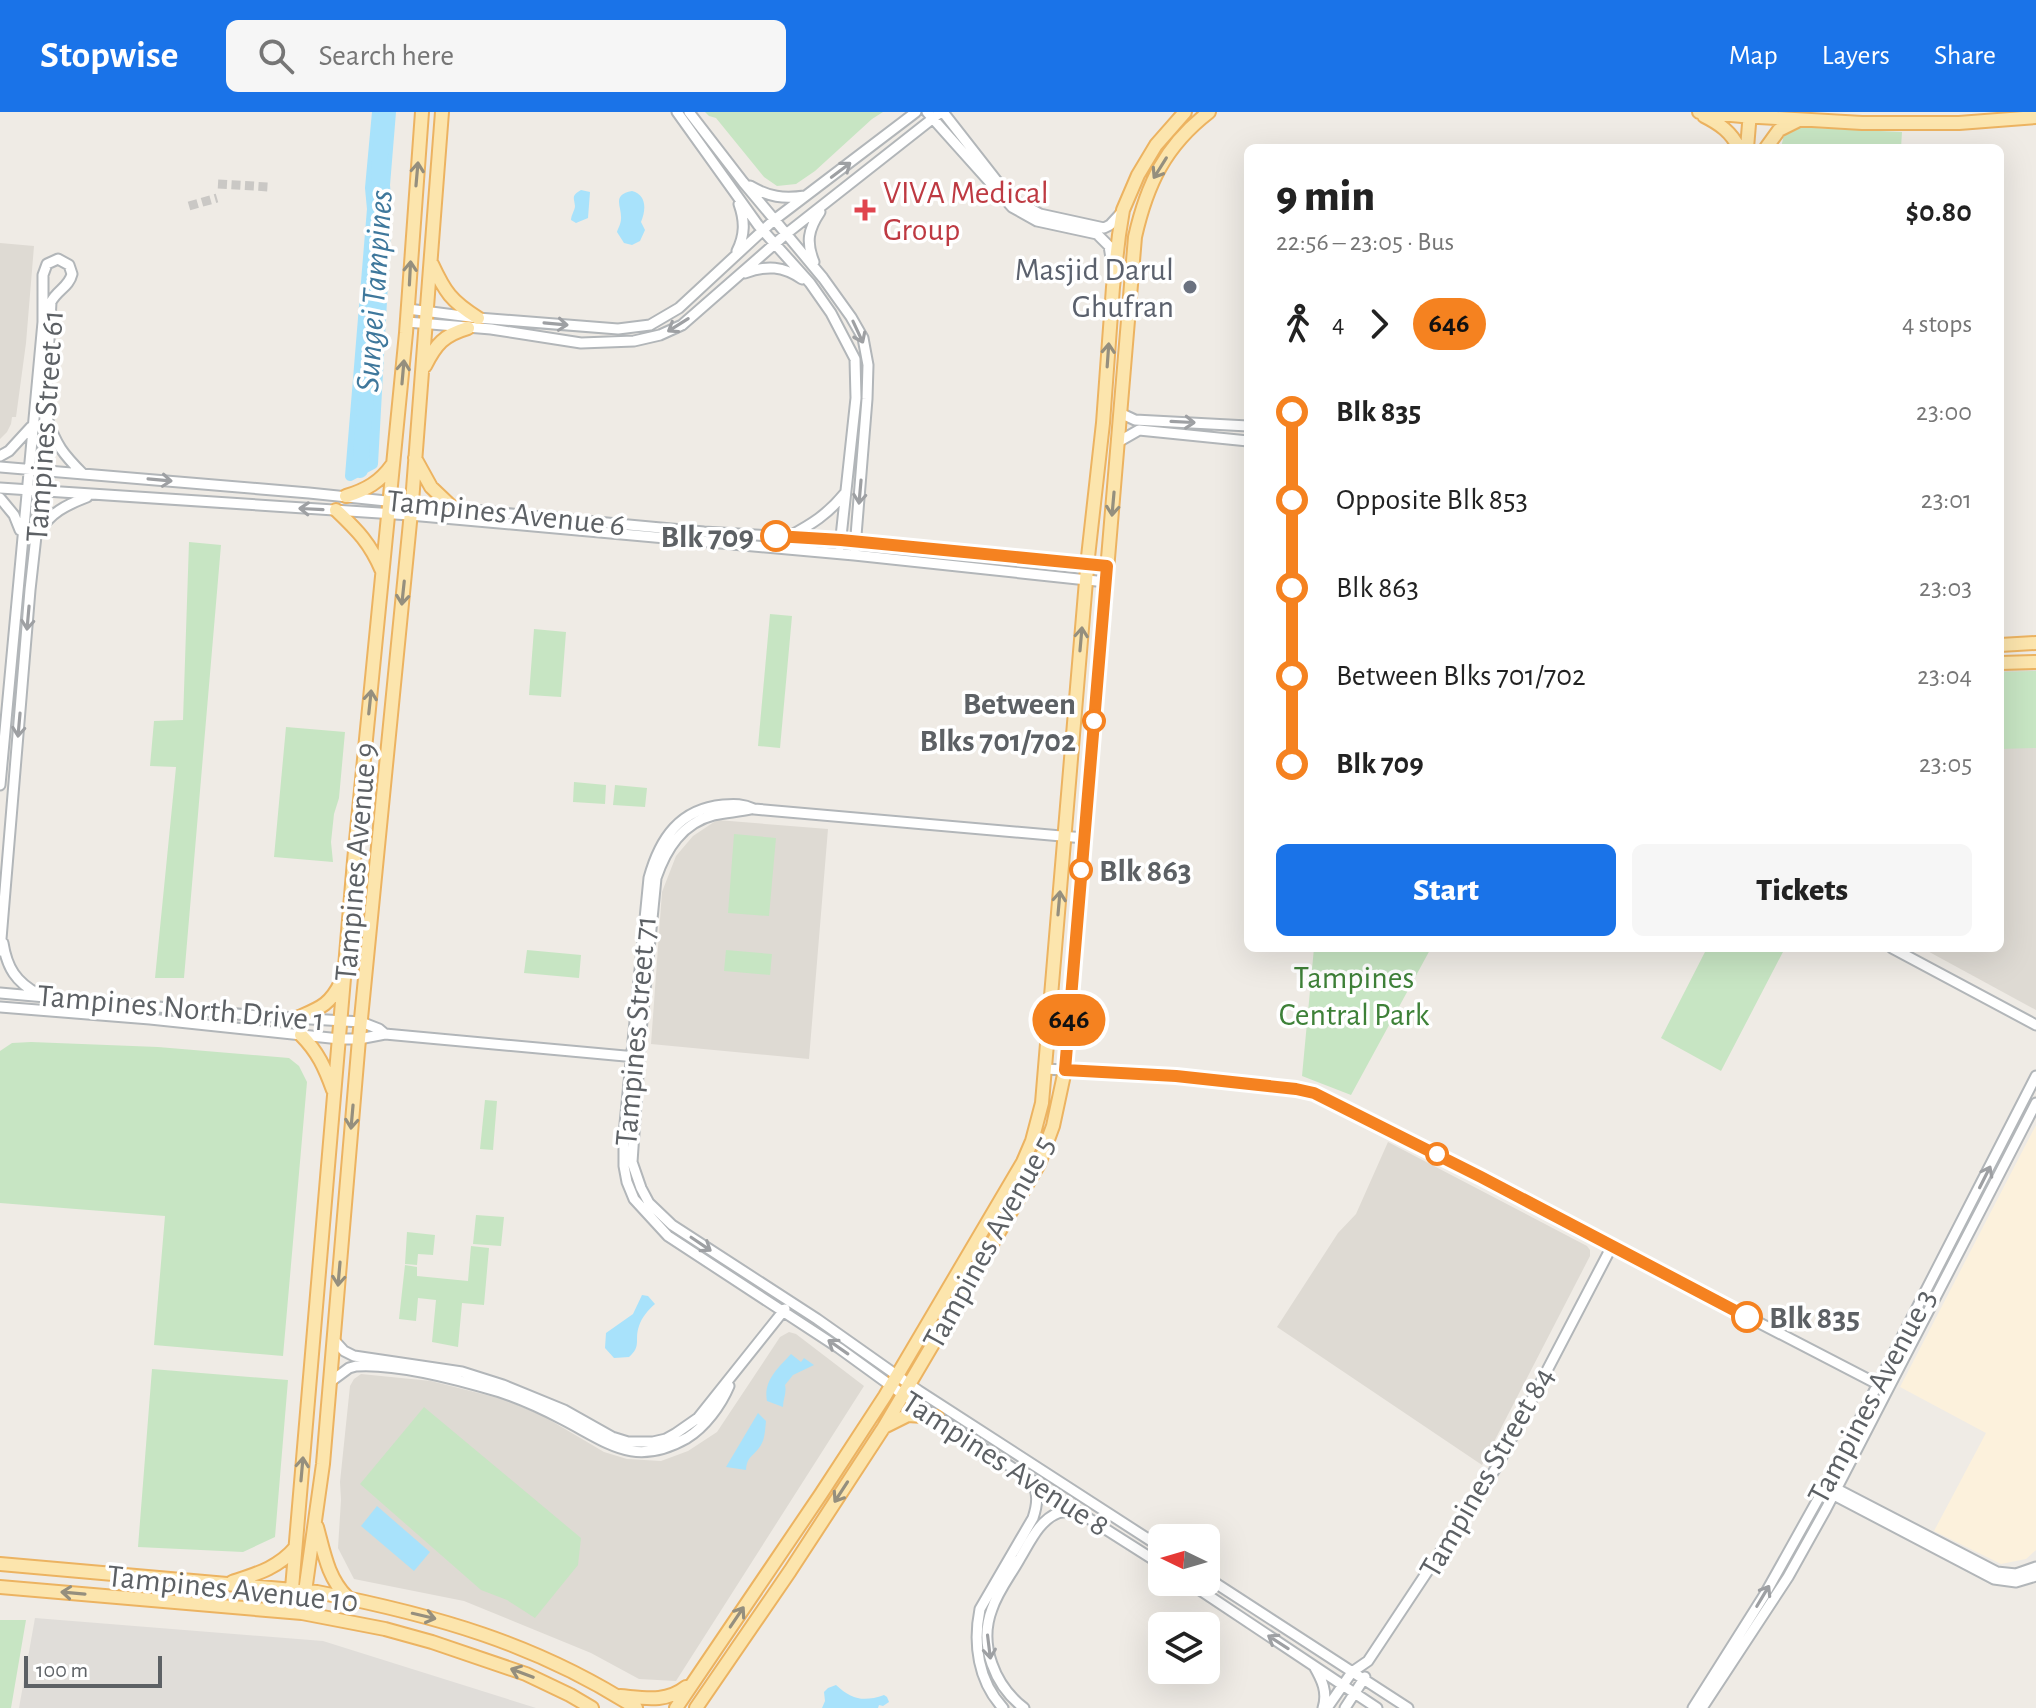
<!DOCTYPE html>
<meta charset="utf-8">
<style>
:root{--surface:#fff;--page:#f6f6f6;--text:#222;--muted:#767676;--accent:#1a73e8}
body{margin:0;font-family:"Alegreya Sans",sans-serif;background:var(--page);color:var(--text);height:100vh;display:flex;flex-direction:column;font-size:30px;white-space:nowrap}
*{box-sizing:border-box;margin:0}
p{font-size:26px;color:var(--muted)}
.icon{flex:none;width:44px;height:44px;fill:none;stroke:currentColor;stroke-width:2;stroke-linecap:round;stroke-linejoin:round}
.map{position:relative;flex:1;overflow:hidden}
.details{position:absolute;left:1244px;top:32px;width:760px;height:808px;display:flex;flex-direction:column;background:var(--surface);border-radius:12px;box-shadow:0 8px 32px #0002}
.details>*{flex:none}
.badge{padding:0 16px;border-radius:26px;font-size:28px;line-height:52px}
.needle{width:52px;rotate:275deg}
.tools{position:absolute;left:1148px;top:1412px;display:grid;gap:16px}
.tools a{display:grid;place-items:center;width:72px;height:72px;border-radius:12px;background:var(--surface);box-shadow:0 8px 32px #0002;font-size:40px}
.scale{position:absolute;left:24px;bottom:20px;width:138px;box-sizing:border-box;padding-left:8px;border:4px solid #5d6165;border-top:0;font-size:22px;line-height:28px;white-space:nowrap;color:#5d6165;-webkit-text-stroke:6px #fff;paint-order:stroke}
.map>.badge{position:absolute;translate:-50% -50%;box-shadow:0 0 0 4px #fff}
.legs{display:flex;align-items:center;gap:12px;height:88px;padding:0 32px;font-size:26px}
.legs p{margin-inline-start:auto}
.head{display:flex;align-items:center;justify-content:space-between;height:136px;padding:0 32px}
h1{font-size:44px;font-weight:800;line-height:60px}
.button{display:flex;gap:16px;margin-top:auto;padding:16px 32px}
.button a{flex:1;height:92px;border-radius:12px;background:var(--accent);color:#fff;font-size:32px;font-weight:800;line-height:92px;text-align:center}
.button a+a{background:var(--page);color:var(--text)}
ul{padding:0 32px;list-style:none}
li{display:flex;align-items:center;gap:28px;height:88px;font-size:30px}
li i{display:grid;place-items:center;width:12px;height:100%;margin:0 10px;background:currentColor}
li i::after{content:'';width:20px;height:20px;margin:-10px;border:6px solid;border-radius:50%;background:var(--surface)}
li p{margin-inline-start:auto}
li:first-child i{background:linear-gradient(#0000 50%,currentColor 0)}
li:last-child i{background:linear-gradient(currentColor 50%,#0000 0)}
header{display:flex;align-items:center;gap:48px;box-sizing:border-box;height:112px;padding:0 40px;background:var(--accent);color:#fff}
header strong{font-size:38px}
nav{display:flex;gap:44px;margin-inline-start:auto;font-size:28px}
.search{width:560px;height:72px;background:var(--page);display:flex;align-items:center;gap:20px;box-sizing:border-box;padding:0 28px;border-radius:12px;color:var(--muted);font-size:30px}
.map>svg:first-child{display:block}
.commercial{fill:#fcf1dc}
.industrial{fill:#e0ddd9}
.education{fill:#dedad3}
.green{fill:#c7e5c3}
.water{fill:#a8e2fb}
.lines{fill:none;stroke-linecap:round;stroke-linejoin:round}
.canal{stroke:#a8e2fb;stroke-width:10}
.river{stroke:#a8e2fb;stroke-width:16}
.minor-tunnel{stroke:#cac8c5;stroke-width:9;stroke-dasharray:9 4.5;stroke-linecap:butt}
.minor-casing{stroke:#b2b6b9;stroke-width:13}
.major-casing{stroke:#ecb361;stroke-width:16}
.minor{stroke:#fff;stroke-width:9}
.major{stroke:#fce5ad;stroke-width:12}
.oneway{stroke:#958f7e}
.oneway2{stroke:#9ea0a3}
.line-1-casing{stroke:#fff;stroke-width:18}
.line-1{stroke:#f58220;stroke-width:12}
.health-dot{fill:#e0444e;stroke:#fff;stroke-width:3}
.worship-dot{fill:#6b7280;stroke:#fff;stroke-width:3}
.stop-1-dot{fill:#fff;stroke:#f58220;stroke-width:4}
.labels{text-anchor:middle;stroke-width:7;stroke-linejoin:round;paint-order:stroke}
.health-label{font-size:32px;fill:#be3a42;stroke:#fff;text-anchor:start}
.worship-label{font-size:32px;fill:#5b616d;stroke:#fff;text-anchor:end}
.street-label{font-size:32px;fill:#5d6165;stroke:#fff}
.stop-label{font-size:32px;font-weight:bold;fill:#5d6165;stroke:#fff;text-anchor:end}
.park-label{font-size:32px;fill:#3e8138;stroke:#fff}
.water-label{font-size:34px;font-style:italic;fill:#3f789c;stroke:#fff}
</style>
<header>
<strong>Stopwise</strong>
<div class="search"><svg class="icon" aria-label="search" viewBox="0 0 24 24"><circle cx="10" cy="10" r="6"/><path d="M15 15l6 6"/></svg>Search here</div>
<nav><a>Map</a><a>Layers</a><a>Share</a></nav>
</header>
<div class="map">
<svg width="2036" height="1596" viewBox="0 0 2036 1596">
<rect width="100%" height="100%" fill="#efebe5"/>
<!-- commercial -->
<path class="commercial" d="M2036,1013V1438L2026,1447L2001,1452L1934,1419L1986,1321L1900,1275Z"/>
<!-- industrial -->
<path class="industrial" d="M35,1506L323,1529L536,1596H19Z"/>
<!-- education -->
<path class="education" d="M0,131L34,134L26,231L16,305H12L11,312L7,320L0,327Z
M2036,553V898L1922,836H2000V555Z
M717,708L828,717L809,947L651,932L662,780L676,744L693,724Z
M1388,1030L1587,1134L1590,1138V1144L1482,1353L1277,1215L1338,1121L1356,1102Z
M789,1220L796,1222L864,1274L676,1569L639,1567L591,1541L464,1489L354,1467L338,1436L341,1388L340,1370L350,1274L354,1267L361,1262L431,1269L506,1288L543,1304L604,1340L627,1347L661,1349L688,1339L717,1320L780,1225Z"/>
<!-- green -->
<path class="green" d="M705,0H883L872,7L815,59L796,72L777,74L764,65L716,6L709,4Z
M1794,15L1902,20L1901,36H1781L1784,22Z
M189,430L221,433L184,866H155L176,655L150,654L154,609L183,608Z
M770,502L792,504L780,636L758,634Z
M534,517L566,520L561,585L529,583Z
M2036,559V636L2000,637V560Z
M286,615L345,620L339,686L334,702L331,730L333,750L274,745Z
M574,670L606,673L605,692L573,690Z
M615,673L647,676L645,695L613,693Z
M734,722L776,726L769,804L728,801Z
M1314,836H1431L1351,983L1302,964Z
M1707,836H1785L1721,959L1661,926Z
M527,838L581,843L579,866L524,861Z
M726,838L772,842L770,863L724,859Z
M31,930L158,935L289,946L299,954L307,970L283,1244L154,1233L165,1104L0,1091V939L12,931Z
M485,988L497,989L493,1038L480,1037Z
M476,1103L504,1105L501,1134L473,1132Z
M407,1120L435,1123L433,1143L418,1142L417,1153L405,1152Z
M471,1134L489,1136L484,1193L462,1191L458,1235L432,1230L436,1188L418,1186L416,1209L399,1207L405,1153L417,1155V1164L468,1169Z
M152,1257L288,1268L275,1425L243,1440L138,1435Z
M424,1295L581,1426L578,1453L535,1506L507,1488L481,1478L360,1372Z
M0,1508H26L11,1596H0Z"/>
<!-- water -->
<path class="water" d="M581,78L590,80L588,106L576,111L571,108C571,103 575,98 575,94C574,85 571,84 581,78Z
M632,79C647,83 646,98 641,110L645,118L640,129L632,133L624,131L617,120C618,116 621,112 621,107C622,94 611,83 632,79Z
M642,1183L648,1184L655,1192C648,1198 642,1205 639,1214C634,1228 642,1234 629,1245L614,1246L605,1236L606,1221L633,1202Z
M791,1242L801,1250L804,1246L814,1253L793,1263L785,1273C787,1281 783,1287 783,1295L767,1289C763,1269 778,1256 791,1242Z
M758,1301L766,1309C765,1318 765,1329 759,1336C752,1345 747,1345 746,1358L726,1355Z
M377,1394L430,1440L414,1459L361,1414Z
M836,1573C852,1588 864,1590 884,1583L887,1585L889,1590L883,1594L879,1593L878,1596H822L825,1589L824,1580L828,1576Z"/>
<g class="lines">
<!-- canal -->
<path class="canal" d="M377,0L370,76L372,97L350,364L373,352L387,98L385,73L391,0"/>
<!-- river -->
<path class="river" d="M360,358L380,100C378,67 378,32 387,0"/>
<!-- minor-tunnel -->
<path class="minor-tunnel" d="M218,72L269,75
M189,94L217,86"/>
<defs>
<path id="minor" d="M677,0L758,113L810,171L831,201L855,247L856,286L840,434
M689,0L743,70L823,166L851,205L863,226L868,253L867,287L855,436
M927,0L1012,95L1037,109L1097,122L1109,134L1112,152
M943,0L1000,73L1016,89L1040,102L1104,116L1110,113L1122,100
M750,74C769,85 783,87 805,84
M737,139C745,123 745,109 739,92
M814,150C806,130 808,118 820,100
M745,161C767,153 783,154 802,167
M408,197L478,206L618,217L650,213L679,196L774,108L916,0
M407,210L491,217L581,231L634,229L660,223L682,213L786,122L941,0
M1120,301L1135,308L1248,314
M47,306C56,333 63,342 83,362
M1118,330L1139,318L1248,329
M0,344L9,339L31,315
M0,355L309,381L521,403L704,420L841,428L1107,454
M0,376L410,403L854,443L1106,470
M0,386L14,403L20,418
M39,420C50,401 66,393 87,385
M788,425C812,412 827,403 845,381
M0,673L43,210V163L47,152L58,147L69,153L72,162C69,175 57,178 51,190L41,379L30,478L0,839
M751,697C739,700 726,700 714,703C682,711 666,737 656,766L641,919L632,1050L641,1076L649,1091L672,1113L817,1207L919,1279L1162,1436
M1084,726L754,697C743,692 735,692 723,693C680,697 660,726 649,766L624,1022V1054L627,1070L634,1087L668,1124L839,1236L912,1289L1077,1399L1162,1453
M3,831C7,856 16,870 38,882
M1892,836L2036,913
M0,881L260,904L361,910L379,917L385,922
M0,895L150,907L340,927H359L385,922L636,945
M1045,957L1176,964L1296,977L1314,981L1481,1065L1553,1104L1887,1277
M334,1228L344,1239L354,1244L462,1260L503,1273L564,1298L612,1325L628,1330H653L666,1327L675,1322L698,1306L785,1197
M330,1270L349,1256L356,1254C398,1251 460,1268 500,1280C521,1287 543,1297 562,1307C609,1331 634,1356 687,1326C705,1315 721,1293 729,1274
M1833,1375L1997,1460L2016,1462L2036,1455
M1830,1381L1994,1467L2016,1470L2036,1464
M1206,1465L1408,1596
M1188,1470L1377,1596
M1314,1554C1322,1568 1328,1580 1323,1596
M1003,1596C978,1569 973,1532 980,1497L1033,1406C1038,1391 1038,1382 1032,1368
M1024,1596C995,1574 978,1533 992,1497C998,1479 1010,1464 1019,1448C1029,1432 1039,1408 1058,1401C1063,1399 1071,1400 1076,1399
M1327,1596L1352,1560L1368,1549L1496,1356L1612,1134
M1345,1596L1365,1565
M1693,1596L1765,1482L1827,1371L2036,964
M1702,1596L1788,1465L1826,1397L2036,991"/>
<path id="major" d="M1699,0L1742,4L1862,11H1959L2036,5
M1704,4C1720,12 1731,20 1739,36
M1747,36L1750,0
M1766,36L1779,18L1797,9
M432,152C445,180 451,189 478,206
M425,254C436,232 444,223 468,216
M415,346L431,375L452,395
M346,384C366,378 380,370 392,353
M336,398C358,419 370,431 382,459
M2000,533L2036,531
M2000,551L2036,550
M297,906C320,896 330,893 341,870
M301,923C318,940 325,956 333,978
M884,1315L908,1303L937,1305
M317,1415C324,1441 328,1466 347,1485
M0,1452L317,1480C434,1503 535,1531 636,1596
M232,1470C256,1462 278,1456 295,1436
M0,1475L302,1501L385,1517L432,1530L526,1562L570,1583L592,1596
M290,1500L354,749L406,221L422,0
M302,1501L323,1352L359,927L412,390L442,0
M620,1584C644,1586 666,1591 686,1575
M676,1596L821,1382L885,1284L1023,1050L1032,1029L1042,991L1088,445L1103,311L1113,175L1119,123L1123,98L1138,63L1156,33L1185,0
M696,1596L790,1459L884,1315L1039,1052L1053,1014L1065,958L1135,125C1147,72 1165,34 1209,0"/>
</defs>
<!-- minor casing -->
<use href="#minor" class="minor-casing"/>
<!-- major casing -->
<use href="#major" class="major-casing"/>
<!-- minor -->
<use href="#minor" class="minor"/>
<!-- major -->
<use href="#major" class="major"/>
</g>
<!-- one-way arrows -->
<defs><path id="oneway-shaft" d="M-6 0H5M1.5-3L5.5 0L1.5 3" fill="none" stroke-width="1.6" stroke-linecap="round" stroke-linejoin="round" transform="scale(2)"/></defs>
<g class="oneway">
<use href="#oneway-shaft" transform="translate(1160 56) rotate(122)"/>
<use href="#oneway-shaft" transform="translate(417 62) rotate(-85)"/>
<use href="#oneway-shaft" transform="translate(410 161) rotate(-87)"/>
<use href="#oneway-shaft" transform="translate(1108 243) rotate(-86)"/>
<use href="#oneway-shaft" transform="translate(403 260) rotate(-85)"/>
<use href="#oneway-shaft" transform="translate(1113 392) rotate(95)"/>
<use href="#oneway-shaft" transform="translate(403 481) rotate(96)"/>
<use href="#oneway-shaft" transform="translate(1081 527) rotate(-85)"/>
<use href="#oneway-shaft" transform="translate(370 590) rotate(-84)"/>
<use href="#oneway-shaft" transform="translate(1059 791) rotate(-85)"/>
<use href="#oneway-shaft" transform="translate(352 1005) rotate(95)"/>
<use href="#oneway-shaft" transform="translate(339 1162) rotate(95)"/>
<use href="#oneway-shaft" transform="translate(302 1357) rotate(-85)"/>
<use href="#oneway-shaft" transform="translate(841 1380) rotate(123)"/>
<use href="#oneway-shaft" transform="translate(73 1481) rotate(-175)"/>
<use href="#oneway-shaft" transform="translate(424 1504) rotate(13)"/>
<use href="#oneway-shaft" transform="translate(737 1505) rotate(-56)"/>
<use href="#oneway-shaft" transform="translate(522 1561) rotate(-159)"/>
</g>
<g class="oneway2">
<use href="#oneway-shaft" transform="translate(841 58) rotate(-37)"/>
<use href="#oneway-shaft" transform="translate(556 212) rotate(5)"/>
<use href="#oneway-shaft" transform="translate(678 213) rotate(148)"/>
<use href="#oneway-shaft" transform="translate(858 220) rotate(65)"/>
<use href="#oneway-shaft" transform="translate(1183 310) rotate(3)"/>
<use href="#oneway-shaft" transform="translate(160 368) rotate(5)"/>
<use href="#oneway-shaft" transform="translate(860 380) rotate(95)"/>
<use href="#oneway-shaft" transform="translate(311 397) rotate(-177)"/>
<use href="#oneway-shaft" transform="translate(28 506) rotate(95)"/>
<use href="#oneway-shaft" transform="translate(19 613) rotate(95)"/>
<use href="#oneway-shaft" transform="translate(1985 1065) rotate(-63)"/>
<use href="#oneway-shaft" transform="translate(701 1132) rotate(34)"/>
<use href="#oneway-shaft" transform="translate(838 1235) rotate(-145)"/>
<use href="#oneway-shaft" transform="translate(1763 1484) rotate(-59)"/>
<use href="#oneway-shaft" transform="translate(1278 1530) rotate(-147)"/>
<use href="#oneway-shaft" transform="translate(989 1535) rotate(83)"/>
</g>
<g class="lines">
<defs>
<path id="line-1" d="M776,424L841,428L1107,454L1065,958L1176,964L1296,977L1314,981L1481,1065L1747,1205"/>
</defs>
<!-- line-1 casing -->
<use href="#line-1" class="line-1-casing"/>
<!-- line-1 -->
<use href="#line-1" class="line-1"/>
</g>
<!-- markers -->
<path class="health-dot" d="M861 86h8v8h8v8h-8v8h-8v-8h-8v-8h8z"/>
<circle class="worship-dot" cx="1190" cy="175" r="8"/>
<g class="stop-1-dot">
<circle cx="776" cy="424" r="14"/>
<circle cx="1094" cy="609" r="10"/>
<circle cx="1081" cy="758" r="10"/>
<circle cx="1437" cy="1042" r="10"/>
<circle cx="1747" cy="1205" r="14"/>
</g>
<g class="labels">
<!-- health labels -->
<g class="health-label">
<text x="883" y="91">VIVA Medical<tspan x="883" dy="37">Group</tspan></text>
</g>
<!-- worship labels -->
<g class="worship-label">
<text x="1174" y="168">Masjid Darul<tspan x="1174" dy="37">Ghufran</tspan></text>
</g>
<!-- street labels -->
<g class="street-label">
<text transform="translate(44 314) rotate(-86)" y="11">Tampines Street 61</text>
<text transform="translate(506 400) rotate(6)" y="11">Tampines Avenue 6</text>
<text transform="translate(355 750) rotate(-85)" y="11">Tampines Avenue 9</text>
<text transform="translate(181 895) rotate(5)" y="11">Tampines North Drive 1</text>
<text transform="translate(635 919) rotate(-85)" y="11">Tampines Street 71</text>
<text transform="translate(988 1130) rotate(-61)" y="11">Tampines Avenue 5</text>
<text transform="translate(1871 1284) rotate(-62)" y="11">Tampines Avenue 3</text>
<text transform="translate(1006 1351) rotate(33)" y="11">Tampines Avenue 8</text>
<text transform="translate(1486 1360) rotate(-60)" y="11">Tampines Street 84</text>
<text transform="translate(233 1476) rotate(6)" y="11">Tampines Avenue 10</text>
</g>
<!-- stop labels -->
<g class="stop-label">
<text x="754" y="435">Blk 709</text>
<text x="1076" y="602">Between<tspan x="1076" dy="37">Blks 701/702</tspan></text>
<text x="1099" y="769" text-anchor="start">Blk 863</text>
<text x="1769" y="1216" text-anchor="start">Blk 835</text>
</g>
<!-- park labels -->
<g class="park-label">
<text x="1354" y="876">Tampines<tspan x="1354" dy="37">Central Park</tspan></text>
</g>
<!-- water labels -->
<g class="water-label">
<text transform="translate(373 179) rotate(-86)" y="12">Sungei Tampines</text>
</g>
</g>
</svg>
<div class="tools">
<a><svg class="needle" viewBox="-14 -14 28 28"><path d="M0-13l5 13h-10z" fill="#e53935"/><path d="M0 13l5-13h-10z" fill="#767676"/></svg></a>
<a><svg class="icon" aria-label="layers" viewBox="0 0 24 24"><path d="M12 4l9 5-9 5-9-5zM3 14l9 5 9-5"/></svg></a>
</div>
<div class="scale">100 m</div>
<b class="badge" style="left:1069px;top:908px;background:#f58220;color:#111">646</b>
<section class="details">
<div class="head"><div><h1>9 min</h1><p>22:56 – 23:05 · Bus</p></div><b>$0.80</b></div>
<div class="legs"><svg class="icon" aria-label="walk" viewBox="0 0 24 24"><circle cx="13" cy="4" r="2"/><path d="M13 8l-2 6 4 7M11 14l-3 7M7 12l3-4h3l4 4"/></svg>4<svg class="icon" aria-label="forward" viewBox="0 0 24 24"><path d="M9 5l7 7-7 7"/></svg><b class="badge" style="background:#f58220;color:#111">646</b><p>4 stops</p></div>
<ul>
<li><i style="color:#f58220"></i><b>Blk 835</b><p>23:00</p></li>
<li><i style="color:#f58220"></i><span>Opposite Blk 853</span><p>23:01</p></li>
<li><i style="color:#f58220"></i><span>Blk 863</span><p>23:03</p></li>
<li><i style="color:#f58220"></i><span>Between Blks 701/702</span><p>23:04</p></li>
<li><i style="color:#f58220"></i><b>Blk 709</b><p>23:05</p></li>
</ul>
<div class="button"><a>Start</a><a>Tickets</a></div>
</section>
</div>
